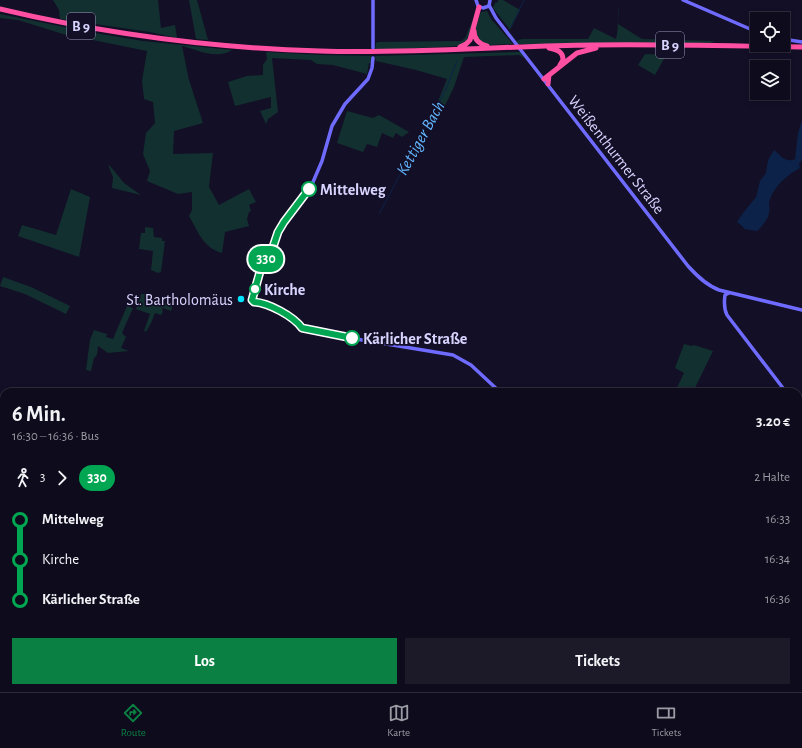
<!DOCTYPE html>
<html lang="de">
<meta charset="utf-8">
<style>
:root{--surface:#0e0b1c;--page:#1c1929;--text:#f1f3f6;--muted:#9b9ba3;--line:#2e2b3b;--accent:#0b8043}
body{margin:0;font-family:"Alegreya Sans",sans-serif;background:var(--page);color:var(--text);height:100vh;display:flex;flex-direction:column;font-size:15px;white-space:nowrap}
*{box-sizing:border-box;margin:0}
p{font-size:13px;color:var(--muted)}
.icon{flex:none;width:22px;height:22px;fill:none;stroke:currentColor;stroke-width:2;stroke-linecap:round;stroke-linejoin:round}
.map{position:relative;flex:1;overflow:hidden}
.panel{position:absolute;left:0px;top:388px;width:802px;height:304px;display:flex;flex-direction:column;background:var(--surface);border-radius:12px 12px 0 0;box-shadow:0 2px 6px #0003,0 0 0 1px var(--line)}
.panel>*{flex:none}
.badge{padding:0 8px;border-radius:13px;font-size:14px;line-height:26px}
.tools{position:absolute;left:750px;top:12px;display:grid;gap:8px}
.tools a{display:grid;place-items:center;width:40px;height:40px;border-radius:0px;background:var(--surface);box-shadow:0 2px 6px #0003,0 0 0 1px var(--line);font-size:20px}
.map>.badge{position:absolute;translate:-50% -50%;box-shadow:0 0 0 2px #fff}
.legs{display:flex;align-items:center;gap:6px;height:44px;padding:0 12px;font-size:13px}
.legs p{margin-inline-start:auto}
.head{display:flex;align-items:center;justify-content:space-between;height:68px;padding:0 12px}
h1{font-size:22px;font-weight:600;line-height:30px}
.button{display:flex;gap:8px;margin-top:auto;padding:8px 12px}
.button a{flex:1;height:46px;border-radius:0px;background:var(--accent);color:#fff;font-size:16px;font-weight:600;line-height:46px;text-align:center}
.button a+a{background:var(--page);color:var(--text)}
ul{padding:0 12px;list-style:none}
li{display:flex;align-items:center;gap:14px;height:40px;font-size:15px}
li i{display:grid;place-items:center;width:6px;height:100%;margin:0 5px;background:currentColor}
li i::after{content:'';width:10px;height:10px;margin:-5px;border:3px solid;border-radius:50%;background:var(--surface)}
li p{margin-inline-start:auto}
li:first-child i{background:linear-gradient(#0000 50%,currentColor 0)}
li:last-child i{background:linear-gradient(currentColor 50%,#0000 0)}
.menu{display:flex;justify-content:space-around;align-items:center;height:56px;border-top:1px solid var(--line);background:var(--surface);font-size:11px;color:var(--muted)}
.menu a{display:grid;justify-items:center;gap:2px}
.menu .active{color:var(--accent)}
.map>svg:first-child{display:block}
.green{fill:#12302f}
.water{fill:#0c2248}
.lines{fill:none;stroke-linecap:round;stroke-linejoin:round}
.stream{stroke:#0c2248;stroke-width:1}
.secondary{stroke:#6f6bff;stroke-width:3.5}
.highway{stroke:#ff4fa3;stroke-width:5}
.line-1-casing{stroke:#fff;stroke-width:9}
.line-1{stroke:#00a651;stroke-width:6}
.stop-1-dot{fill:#fff;stroke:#00a651;stroke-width:2}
.poi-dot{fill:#00e5ff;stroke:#130f26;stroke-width:1.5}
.labels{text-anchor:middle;stroke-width:3.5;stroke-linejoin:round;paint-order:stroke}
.shield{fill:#130f26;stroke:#9e99be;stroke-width:1}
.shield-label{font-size:15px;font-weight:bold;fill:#d9d4ff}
.street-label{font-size:16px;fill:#d9d4ff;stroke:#130f26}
.stop-label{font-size:16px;font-weight:bold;fill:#d9d4ff;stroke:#130f26;text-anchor:start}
.poi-label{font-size:16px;fill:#d9d4ff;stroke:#130f26;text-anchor:end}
.water-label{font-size:17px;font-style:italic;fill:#62b6ff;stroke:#130f26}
</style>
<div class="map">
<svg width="802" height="692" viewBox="0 0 802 692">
<rect width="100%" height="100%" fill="#130f26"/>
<!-- green -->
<path class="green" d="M53,0H158L161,28L175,25L177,38L150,32L60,19L59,10Z
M189,0H197L208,40L196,39Z
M498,0H503L520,10L510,30L493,8L495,3L498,2Z
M619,4L618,24L642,39L715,41L710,43L533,44H517L516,42L518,40L522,39H588L594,28L616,39C619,28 617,16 619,4Z
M477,10L469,38L460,46L375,50L376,43L378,42L461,41L465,38Z
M487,11L491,19L513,44L488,45L477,39L475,29L481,12Z
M0,14L89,32L143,41L232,50C217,60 198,50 182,46L189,80L203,123L174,131L173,154L213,153L209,187L219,205L249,189L256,202L249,205L251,211L249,212L247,219L249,226L225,232L222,253C203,248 198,231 189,216L192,210V192L178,194L147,181L150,171L143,154L146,133L155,123L153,102L144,99L142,81L147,51L63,34L18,20L0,18Z
M266,52L321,55L373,56L372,63H369L367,74L333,65L317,64L311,60L272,58L278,112L268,119L266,124L260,111L271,108V97L235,106L228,82L247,76L263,75V65L267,59Z
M517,52H521L524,58L519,55L464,57L454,87L441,114L435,109L447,79L416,70L376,61L375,56Z
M645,54L666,55L655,75L638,65Z
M347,111L373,118L379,115L409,132L402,137L396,133L393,138L382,133L377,147L367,144L363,152L337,143Z
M108,165L111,167L124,183L141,195L112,188L113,177Z
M71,189L90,197L79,257L18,236L22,225L56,235Z
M145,227L153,228L154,237L162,238V241H165L161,272L158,273L151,270L153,251L139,249L141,233H145Z
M3,277L31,287L70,306L66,314L25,294L0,286Z
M141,294H148L147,303L157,306L158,300L173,305L171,311L163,308L162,310L163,312L161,315L155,313L151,323L146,332L144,331L150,314L136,309Z
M127,306L133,308L122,333L126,337L121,348L129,351L108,353L98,346L97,355L94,358L91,371L86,370L90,340L94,330L107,334L106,337L113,339Z
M684,344L692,346L694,345L713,351L693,392H675L684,373L675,368Z
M326,688H428L426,689L427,692H327Z
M610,688H690V691L691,692H611Z"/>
<!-- water -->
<path class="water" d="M802,121V159L799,164L800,168C787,175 772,188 769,203C769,206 770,210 769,213C768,220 762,226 757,231L744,229L743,227L737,222L743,213L756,197L760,181L766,173L768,160L774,150C781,156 786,163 795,159L798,133Z"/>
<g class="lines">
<!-- stream -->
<path class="stream" d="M511,27L524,0
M379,214L446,89L457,61
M241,692L243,688"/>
<!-- secondary -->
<path class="secondary" d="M373,0V48
M476,0L478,6L483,8L489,6L490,0
M683,0L757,32
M489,5L496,18L688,266C697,276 706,285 719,290L802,310
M783,39L802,42
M373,58L372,68L368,79L345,104L332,126L322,161L313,182L284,222L278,232L272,250L261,268L252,300L254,302H259L276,308L299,324L302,328L332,335L453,355L471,365L500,392
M729,293L725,295C724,302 724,309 727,315L786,392
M798,407L802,413
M798,460L802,461"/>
<!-- highway -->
<path class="highway" d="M0,9C105,34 212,48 320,51C411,54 501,46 592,45C662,44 732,46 802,47
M474,31C474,40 479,44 487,46
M460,47L466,44L470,40L479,7
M549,48C557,50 563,51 563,60L560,65
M544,79L577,53L596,48
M548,84L549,75"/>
</g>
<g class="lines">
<defs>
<path id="line-1" d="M309,189L284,222L278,232L272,250L261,268L252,300L254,302C269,303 293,316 302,328L352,338"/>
</defs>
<!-- line-1 casing -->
<use href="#line-1" class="line-1-casing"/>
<!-- line-1 -->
<use href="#line-1" class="line-1"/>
</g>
<!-- markers -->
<g class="stop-1-dot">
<circle cx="309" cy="189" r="7"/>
<circle cx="255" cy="289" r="5"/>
<circle cx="352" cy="338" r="7"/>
</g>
<circle class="poi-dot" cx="241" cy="299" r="4"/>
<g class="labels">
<!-- shield labels -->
<g class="shield">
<rect x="67" y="13" width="28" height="26" rx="3"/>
<rect x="656" y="32" width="28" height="26" rx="3"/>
</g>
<g class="shield-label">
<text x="81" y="31">B 9</text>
<text x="670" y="50">B 9</text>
</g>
<!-- street labels -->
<g class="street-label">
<text transform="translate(617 154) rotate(52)" y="6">Weißenthurmer Straße</text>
</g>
<!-- stop labels -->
<g class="stop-label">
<text x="320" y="195">Mittelweg</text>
<text x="264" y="295">Kirche</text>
<text x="363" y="344">Kärlicher Straße</text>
</g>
<!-- poi labels -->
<g class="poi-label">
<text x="233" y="305">St. Bartholomäus</text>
</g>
<!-- water labels -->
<g class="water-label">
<text transform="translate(420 138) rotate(-61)" y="6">Kettiger Bach</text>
</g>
</g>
</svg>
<div class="tools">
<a><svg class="icon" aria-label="locate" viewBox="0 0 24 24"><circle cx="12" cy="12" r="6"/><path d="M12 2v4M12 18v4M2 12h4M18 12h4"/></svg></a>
<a><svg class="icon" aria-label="layers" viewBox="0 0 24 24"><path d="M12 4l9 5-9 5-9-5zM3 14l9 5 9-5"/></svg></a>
</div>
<b class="badge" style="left:266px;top:259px;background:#00a651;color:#fff">330</b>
<section class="panel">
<div class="head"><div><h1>6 Min.</h1><p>16:30 – 16:36 · Bus</p></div><b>3.20 €</b></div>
<div class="legs"><svg class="icon" aria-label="walk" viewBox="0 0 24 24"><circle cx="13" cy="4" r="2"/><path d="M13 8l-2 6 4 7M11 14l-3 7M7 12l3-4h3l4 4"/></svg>3<svg class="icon" aria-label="forward" viewBox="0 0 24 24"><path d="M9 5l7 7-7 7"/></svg><b class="badge" style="background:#00a651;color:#fff">330</b><p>2 Halte</p></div>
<ul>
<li><i style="color:#00a651"></i><b>Mittelweg</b><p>16:33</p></li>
<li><i style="color:#00a651"></i><span>Kirche</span><p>16:34</p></li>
<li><i style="color:#00a651"></i><b>Kärlicher Straße</b><p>16:36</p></li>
</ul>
<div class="button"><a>Los</a><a>Tickets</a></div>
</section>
</div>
<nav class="menu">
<a class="active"><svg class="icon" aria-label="directions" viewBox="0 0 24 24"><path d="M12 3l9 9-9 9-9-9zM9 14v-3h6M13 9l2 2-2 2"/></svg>Route</a>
<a><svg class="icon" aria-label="map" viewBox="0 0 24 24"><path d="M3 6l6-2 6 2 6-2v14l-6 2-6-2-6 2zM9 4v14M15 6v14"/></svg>Karte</a>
<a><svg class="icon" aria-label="tickets" viewBox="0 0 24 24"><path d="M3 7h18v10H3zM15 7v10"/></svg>Tickets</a>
</nav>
